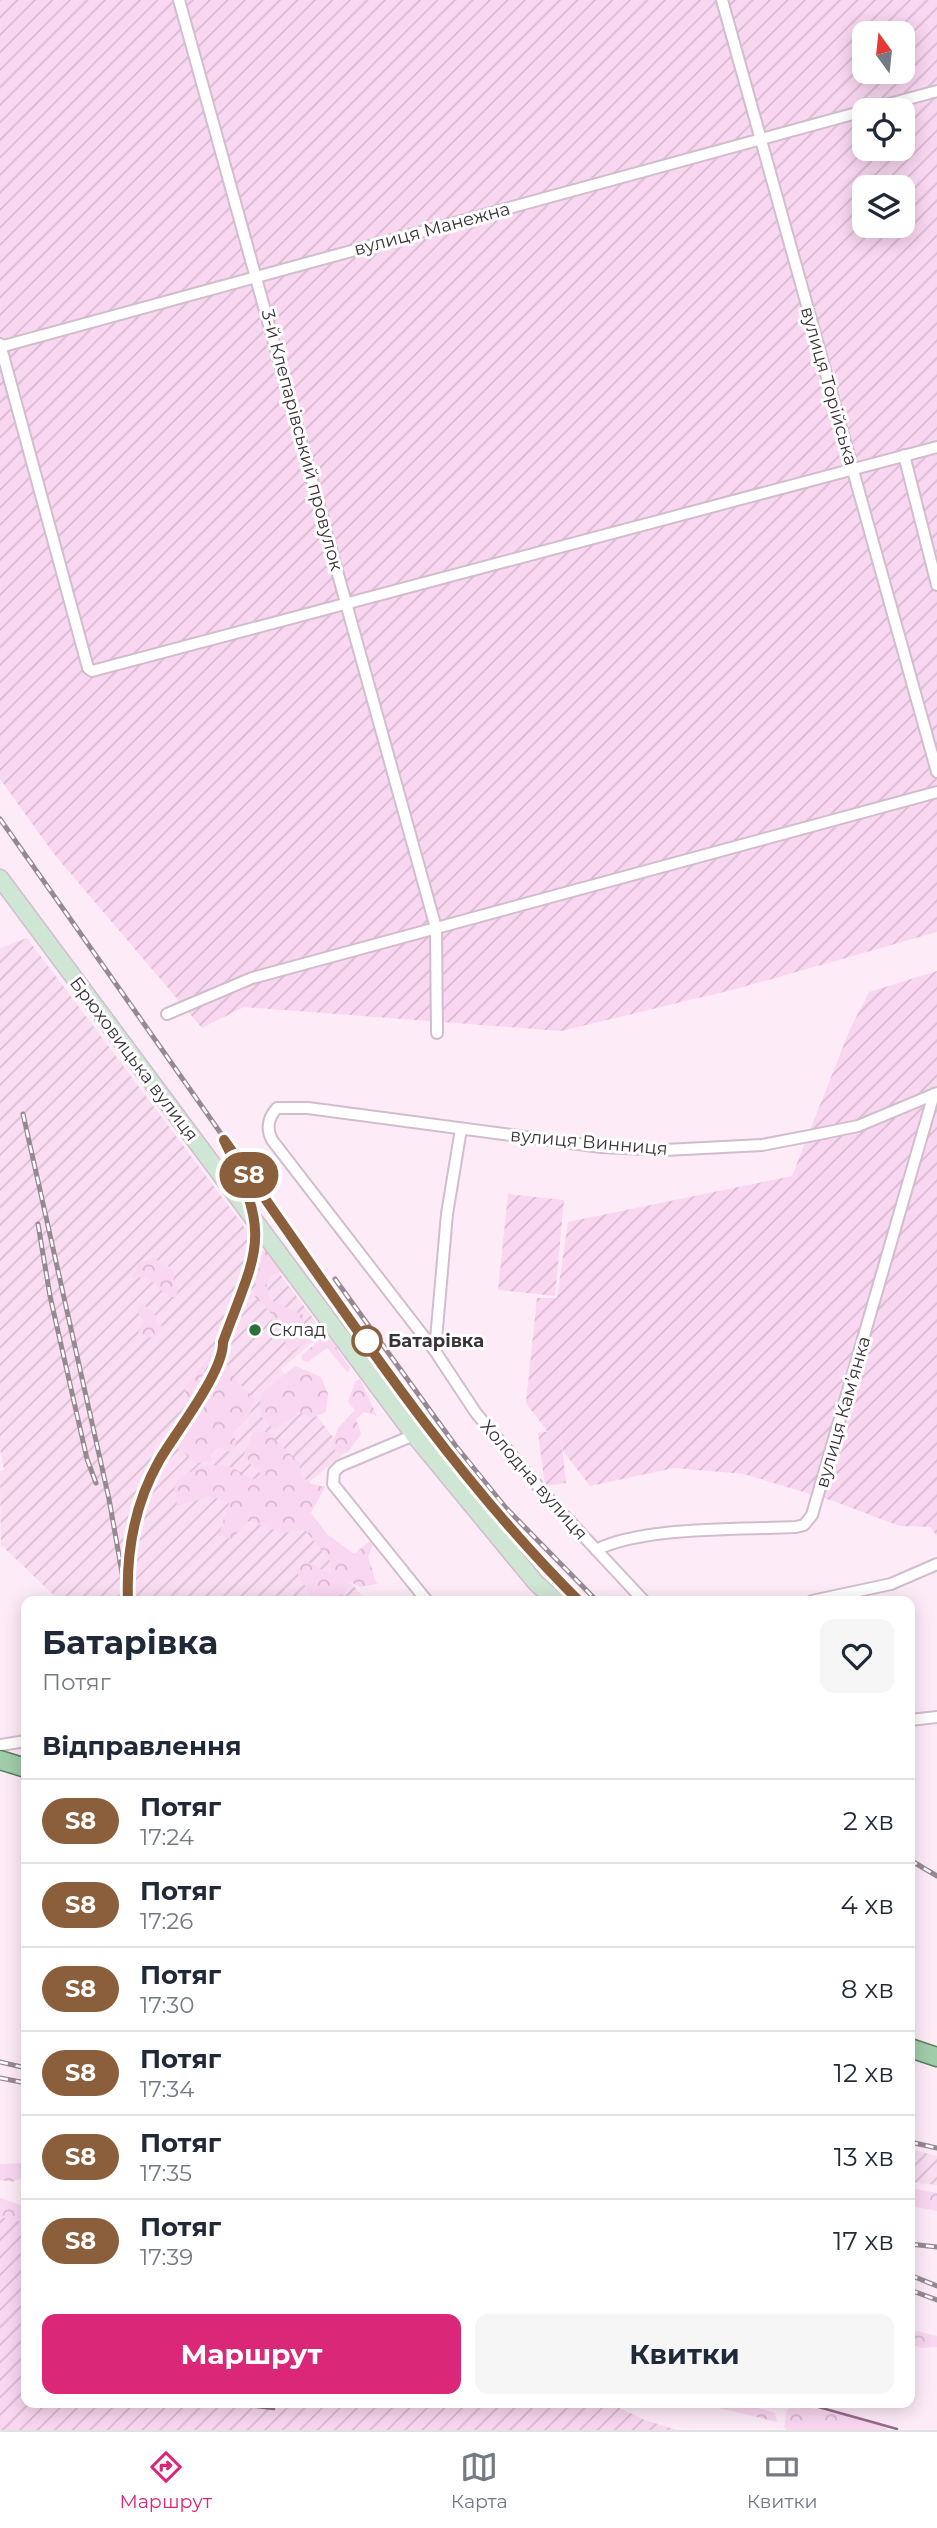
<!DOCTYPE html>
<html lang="uk">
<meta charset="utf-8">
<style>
:root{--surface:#fff;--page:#f6f6f7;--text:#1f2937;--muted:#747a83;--line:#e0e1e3;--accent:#db2777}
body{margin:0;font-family:Montserrat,sans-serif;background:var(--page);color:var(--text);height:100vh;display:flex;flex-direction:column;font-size:26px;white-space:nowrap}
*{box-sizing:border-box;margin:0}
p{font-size:23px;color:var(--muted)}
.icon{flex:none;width:38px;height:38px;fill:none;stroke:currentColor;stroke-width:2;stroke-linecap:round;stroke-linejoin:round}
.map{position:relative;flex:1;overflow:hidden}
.sheet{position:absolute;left:21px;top:1596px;width:894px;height:812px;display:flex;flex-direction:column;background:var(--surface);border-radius:14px;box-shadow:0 4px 18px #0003}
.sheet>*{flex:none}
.badge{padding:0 14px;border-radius:23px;font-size:24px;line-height:46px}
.needle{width:46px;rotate:345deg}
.fabs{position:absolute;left:852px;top:21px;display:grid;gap:14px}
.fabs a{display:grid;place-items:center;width:63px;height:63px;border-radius:14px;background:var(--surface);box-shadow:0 4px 18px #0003;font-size:35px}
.map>.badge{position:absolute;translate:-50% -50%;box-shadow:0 0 0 4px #fff}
h2{padding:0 21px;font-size:26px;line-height:63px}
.round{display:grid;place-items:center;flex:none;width:74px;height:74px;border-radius:14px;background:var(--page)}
.overview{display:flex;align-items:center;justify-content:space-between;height:119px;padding:0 21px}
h1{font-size:33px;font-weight:700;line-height:52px}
.action{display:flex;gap:14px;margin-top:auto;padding:14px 21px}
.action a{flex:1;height:80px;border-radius:14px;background:var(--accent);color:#fff;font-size:28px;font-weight:700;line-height:80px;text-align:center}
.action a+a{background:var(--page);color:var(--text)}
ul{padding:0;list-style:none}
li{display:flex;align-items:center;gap:21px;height:84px;padding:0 21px;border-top:2px solid var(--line)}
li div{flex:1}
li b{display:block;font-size:26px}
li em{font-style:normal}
li .badge{min-width:77px;font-weight:700;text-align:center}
.tab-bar{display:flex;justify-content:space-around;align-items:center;height:98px;border-top:2px solid var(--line);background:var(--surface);font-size:19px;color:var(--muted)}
.tab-bar a{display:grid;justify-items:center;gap:4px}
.tab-bar .active{color:var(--accent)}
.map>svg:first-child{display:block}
.industrial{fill:url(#industrial-furrows)}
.forest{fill:url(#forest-crowns)}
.garden{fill:url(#garden-furrows);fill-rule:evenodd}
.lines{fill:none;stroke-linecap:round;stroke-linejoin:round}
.stream{stroke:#97698c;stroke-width:2.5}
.minor-casing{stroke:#d2bdcd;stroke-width:14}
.secondary-casing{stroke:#d2bdcd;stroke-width:19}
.primary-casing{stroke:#55805c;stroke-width:21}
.minor{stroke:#fff;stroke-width:10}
.secondary{stroke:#d0e6d4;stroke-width:16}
.primary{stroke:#a1cca9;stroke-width:18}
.rail-casing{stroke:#978993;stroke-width:5}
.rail{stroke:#fff;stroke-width:2.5;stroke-dasharray:8;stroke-linecap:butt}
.line-casing{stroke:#fff;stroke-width:16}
.line{stroke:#8b5e3c;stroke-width:10}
.poi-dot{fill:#2b703b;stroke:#fff;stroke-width:2.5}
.stop-dot{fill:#fff;stroke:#8b5e3c;stroke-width:3.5}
.labels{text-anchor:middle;stroke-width:6;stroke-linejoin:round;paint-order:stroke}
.street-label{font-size:18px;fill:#3b3239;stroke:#fff}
.poi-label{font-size:18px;fill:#3b3239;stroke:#fff;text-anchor:start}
.stop-label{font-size:18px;font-weight:bold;fill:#3b3239;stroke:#fff;text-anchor:start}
</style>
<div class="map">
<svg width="937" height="2430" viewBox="0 0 937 2430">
<defs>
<pattern id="industrial-furrows" width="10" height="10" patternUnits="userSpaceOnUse" patternTransform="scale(1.75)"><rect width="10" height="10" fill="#faddf2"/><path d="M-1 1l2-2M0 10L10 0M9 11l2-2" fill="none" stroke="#d7bed0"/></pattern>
<pattern id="forest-crowns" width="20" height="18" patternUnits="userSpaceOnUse" patternTransform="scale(1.75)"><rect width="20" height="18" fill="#fad7f1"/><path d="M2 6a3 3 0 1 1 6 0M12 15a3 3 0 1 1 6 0" fill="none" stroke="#d7b9cf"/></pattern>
<pattern id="garden-furrows" width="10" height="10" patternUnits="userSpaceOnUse" patternTransform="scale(1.75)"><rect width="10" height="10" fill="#fad7f1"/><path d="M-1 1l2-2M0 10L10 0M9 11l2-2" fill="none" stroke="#d7b9cf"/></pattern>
</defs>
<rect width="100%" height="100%" fill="#feebf8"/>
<!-- industrial -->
<path class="industrial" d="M27,938L324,1333L281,1369L345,1453L286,1501L366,1601H60L1,1545L0,1471L4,1470L0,1449V948Z
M910,2149L937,2156V2185L910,2182Z"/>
<!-- forest -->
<path class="forest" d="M267,1245L284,1270L270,1276L266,1283L271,1300L303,1315L304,1325L311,1331L310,1339L293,1351L285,1347L286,1342C276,1336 270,1326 272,1314L254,1296L261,1255Z
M153,1258L173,1269L175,1275L173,1281L178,1290L176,1297H169L148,1278L132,1277L139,1264Z
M142,1303L155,1315L157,1324L163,1326L157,1335L149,1338L138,1332L144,1321L137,1311Z
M324,1336L332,1341L350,1368L348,1373L327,1348L308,1362L302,1360L301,1356Z
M215,1352L187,1403L185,1388C188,1383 212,1353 215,1352Z
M224,1364L231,1366L232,1375L254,1399C251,1418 245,1421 233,1432C236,1441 238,1446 230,1452L218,1447L211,1452V1461L197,1463L176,1447Z
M295,1366L321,1377L328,1394L326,1412L313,1418L299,1412L275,1429C259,1421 258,1410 262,1393Z
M360,1379L377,1416L364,1412L356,1419L361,1434L348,1452L339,1454L331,1447L338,1428L355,1410L348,1402L355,1381Z
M253,1432H268L300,1464V1475L312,1484L325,1487L311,1513L327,1534L354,1554L371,1540L373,1544L368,1557L377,1584L360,1587L349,1581L341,1601H314L296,1571L305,1561L331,1574L330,1561L305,1530L283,1533L249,1521L231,1539L219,1535L229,1503L211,1496L177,1506L174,1485C186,1470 210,1461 230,1467C239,1470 246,1477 255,1480L261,1474L243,1457Z
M26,2163V2176L12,2182L0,2180V2164Z
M910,2188L937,2193V2211L910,2206Z
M0,2198L26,2207V2294L0,2293Z
M918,2331L937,2336V2347L922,2348L910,2344V2334Z
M698,2403H742L775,2413L777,2422Z
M802,2406L879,2422L888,2430H787L784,2428L787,2409Z"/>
<!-- garden -->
<path class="garden" d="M0,0H937V932L736,989L561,1031L244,1007L202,1028L54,854L0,779ZM864,33H903V72H864ZM864,110H903V149H864ZM864,187H903V226H864Z
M937,971V1536L930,1527L900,1526L833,1501L744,1474L674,1468L590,1486L563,1451L560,1429L566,1483L545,1486L538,1433L551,1431H547L526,1403L537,1298H557L568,1222L792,1176L850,1029L869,992Z
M508,1194L564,1200L555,1296L498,1290Z
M0,2217L26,2223V2403H609L645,2420L677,2430H0Z"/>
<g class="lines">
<!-- stream -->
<path class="stream" d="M219,2403L274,2409
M804,2403L897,2429"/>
<defs>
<path id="minor" d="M179,0L436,928L437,1033
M722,0L937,772
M867,110L937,91
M0,344L88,668L92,671L937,447
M0,347L864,111
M904,455L937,585
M167,1014L252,978L937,792
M435,1351L447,1214L461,1129
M414,1435L340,1466L334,1472L333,1484L427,1601
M596,1550C644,1526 741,1530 796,1527L804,1525L812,1515L934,1094
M644,1601L547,1497L476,1413L435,1351L272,1140C266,1128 268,1118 277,1108H308L601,1147L665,1150L762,1145L814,1135L858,1126L937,1093
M812,1601L891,1584L937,1564
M910,1720L937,1717
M0,1745L26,1741"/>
<path id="secondary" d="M0,878L414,1435L536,1583L556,1601"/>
<path id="primary" d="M0,1760L26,1768
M910,2048L937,2057"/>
</defs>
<!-- minor casing -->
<use href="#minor" class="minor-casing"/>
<!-- secondary casing -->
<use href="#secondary" class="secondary-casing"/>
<!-- primary casing -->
<use href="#primary" class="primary-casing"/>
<!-- minor -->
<use href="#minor" class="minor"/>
<!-- secondary -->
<use href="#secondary" class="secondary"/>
<!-- primary -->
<use href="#primary" class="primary"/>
<defs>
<path id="rail" d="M0,819L442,1448L497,1514L579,1601
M23,1114L109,1499L127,1601
M38,1224L50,1296L87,1459L96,1483
M335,1279L455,1445L506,1508L597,1601
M127,1570C131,1531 140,1495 159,1461C174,1433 224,1372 223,1342C249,1272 271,1246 239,1171
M910,1860L937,1876
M0,2062L26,2068
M0,2078L26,2083
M910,2142L937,2148
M910,2244L937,2247
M910,2275L937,2286
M910,2290L937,2300"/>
</defs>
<!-- rail casing -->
<use href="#rail" class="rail-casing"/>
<!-- rail -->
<use href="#rail" class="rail"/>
</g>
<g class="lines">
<defs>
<path id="line" d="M128,1601C126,1551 134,1505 159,1461C175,1433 224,1372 223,1342C259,1245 272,1238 224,1140C336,1298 441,1464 579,1601"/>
</defs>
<!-- line casing -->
<use href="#line" class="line-casing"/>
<!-- line -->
<use href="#line" class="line"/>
</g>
<!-- markers -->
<circle class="poi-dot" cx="255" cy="1330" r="7"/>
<circle class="stop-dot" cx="367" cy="1341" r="14"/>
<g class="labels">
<!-- street labels -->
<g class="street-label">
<text transform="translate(432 229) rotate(-15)" y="6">вулиця Манежна</text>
<text transform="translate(829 386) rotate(74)" y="6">вулиця Торійська</text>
<text transform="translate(302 440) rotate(75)" y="6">3-й Клепарівський провулок</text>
<text transform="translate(134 1059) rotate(53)" y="6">Брюховицька вулиця</text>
<text transform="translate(589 1142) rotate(5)" y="6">вулиця Винниця</text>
<text transform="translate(843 1412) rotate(-74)" y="6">вулиця Камʼянка</text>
<text transform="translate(534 1480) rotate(49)" y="6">Холодна вулиця</text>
</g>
<!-- poi labels -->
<g class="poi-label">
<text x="269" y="1336">Склад</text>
</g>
<!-- stop labels -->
<g class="stop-label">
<text x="388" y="1347">Батарівка</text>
</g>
</g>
</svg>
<div class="fabs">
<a><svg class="needle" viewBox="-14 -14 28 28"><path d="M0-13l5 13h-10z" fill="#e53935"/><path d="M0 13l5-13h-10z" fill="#747a83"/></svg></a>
<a><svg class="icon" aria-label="locate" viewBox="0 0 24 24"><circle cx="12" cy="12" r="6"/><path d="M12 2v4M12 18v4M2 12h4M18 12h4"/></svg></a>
<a><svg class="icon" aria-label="layers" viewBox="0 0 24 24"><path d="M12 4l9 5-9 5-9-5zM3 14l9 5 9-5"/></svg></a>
</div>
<b class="badge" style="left:249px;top:1175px;background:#8b5e3c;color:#fff">S8</b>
<section class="sheet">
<div class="overview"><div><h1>Батарівка</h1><p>Потяг</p></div><a class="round"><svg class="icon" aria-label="heart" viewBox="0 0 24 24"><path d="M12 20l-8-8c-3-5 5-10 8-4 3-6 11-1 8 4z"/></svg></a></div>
<h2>Відправлення</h2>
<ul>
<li><span class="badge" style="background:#8b5e3c;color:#fff">S8</span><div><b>Потяг</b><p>17:24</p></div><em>2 хв</em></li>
<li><span class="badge" style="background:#8b5e3c;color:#fff">S8</span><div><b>Потяг</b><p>17:26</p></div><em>4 хв</em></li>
<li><span class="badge" style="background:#8b5e3c;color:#fff">S8</span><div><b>Потяг</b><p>17:30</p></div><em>8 хв</em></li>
<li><span class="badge" style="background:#8b5e3c;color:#fff">S8</span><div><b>Потяг</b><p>17:34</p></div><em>12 хв</em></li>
<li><span class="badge" style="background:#8b5e3c;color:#fff">S8</span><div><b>Потяг</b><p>17:35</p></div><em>13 хв</em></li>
<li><span class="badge" style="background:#8b5e3c;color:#fff">S8</span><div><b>Потяг</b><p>17:39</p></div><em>17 хв</em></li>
</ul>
<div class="action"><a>Маршрут</a><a>Квитки</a></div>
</section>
</div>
<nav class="tab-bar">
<a class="active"><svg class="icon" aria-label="directions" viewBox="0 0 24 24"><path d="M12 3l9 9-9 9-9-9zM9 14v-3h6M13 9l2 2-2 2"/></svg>Маршрут</a>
<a><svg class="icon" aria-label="map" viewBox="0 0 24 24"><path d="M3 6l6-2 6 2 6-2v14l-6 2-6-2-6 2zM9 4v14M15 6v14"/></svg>Карта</a>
<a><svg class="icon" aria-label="tickets" viewBox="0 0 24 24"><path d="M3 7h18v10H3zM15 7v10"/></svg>Квитки</a>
</nav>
